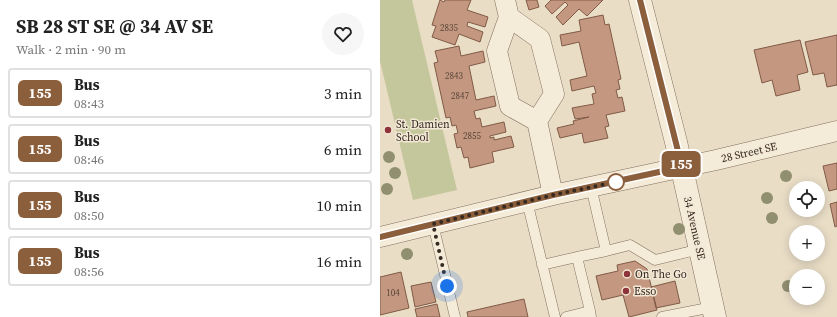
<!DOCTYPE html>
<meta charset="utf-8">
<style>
:root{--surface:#fff;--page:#f6f6f6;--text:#222;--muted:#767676;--line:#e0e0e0}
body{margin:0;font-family:"Source Serif 4",serif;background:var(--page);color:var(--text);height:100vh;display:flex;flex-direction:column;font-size:15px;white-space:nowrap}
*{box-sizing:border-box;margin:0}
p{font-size:13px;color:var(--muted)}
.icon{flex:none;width:22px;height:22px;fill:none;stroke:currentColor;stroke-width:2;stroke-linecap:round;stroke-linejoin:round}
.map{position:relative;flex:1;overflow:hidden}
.sheet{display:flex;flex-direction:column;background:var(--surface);width:380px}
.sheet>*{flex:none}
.badge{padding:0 8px;border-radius:6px;font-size:14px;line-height:26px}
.fabs{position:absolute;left:409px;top:181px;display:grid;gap:8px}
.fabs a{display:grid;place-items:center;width:36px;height:36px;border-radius:50%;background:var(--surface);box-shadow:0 2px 10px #0003;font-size:20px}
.you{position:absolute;width:20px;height:20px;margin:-10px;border:3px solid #fff;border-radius:50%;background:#1a73e8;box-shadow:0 0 0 6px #1a73e833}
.map>.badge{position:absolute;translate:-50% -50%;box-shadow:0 0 0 2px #fff}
.round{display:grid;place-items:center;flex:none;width:42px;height:42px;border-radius:21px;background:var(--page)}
.head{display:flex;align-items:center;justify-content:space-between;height:68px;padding:0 16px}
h1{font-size:19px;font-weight:700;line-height:30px}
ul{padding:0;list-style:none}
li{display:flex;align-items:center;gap:12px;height:50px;margin:0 8px 6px;padding:0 8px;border:2px solid var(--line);border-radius:4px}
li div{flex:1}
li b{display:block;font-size:15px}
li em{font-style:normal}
li .badge{min-width:44px;font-weight:700;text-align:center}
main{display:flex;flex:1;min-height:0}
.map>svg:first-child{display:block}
.green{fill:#c4c69b}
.building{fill:#c49880;stroke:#805a46}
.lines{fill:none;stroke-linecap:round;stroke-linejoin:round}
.service-casing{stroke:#836f5e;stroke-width:11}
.minor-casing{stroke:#836f5e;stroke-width:21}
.tertiary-casing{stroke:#836f5e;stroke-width:23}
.service{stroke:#f5ebd9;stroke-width:10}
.minor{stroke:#f5ebd9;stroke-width:20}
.tertiary{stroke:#f5ebd9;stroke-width:22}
.tree{fill:#908f70}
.line-casing{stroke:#fff;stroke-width:9}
.line{stroke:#8b5e3c;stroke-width:6}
.walk{stroke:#352920;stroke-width:4;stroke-dasharray:0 7.2}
.poi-dot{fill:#8c343a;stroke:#f2e8d5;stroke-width:1.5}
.stop-dot{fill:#fff;stroke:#8b5e3c;stroke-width:2}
.labels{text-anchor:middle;stroke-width:3;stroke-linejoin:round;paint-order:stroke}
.number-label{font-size:9px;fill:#594538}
.poi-label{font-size:11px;fill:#352920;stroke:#f2e8d5;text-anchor:start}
.street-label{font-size:11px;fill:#352920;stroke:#f2e8d5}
</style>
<main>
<section class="sheet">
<div class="head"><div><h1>SB 28 ST SE @ 34 AV SE</h1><p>Walk · 2 min · 90 m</p></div><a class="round"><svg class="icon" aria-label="heart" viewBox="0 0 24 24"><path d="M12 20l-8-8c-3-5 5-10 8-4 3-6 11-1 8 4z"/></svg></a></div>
<ul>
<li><span class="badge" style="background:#8b5e3c;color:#fff">155</span><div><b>Bus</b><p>08:43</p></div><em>3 min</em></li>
<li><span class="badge" style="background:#8b5e3c;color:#fff">155</span><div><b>Bus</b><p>08:46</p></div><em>6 min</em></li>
<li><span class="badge" style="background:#8b5e3c;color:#fff">155</span><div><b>Bus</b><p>08:50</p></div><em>10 min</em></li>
<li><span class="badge" style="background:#8b5e3c;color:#fff">155</span><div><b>Bus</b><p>08:56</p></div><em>16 min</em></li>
</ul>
</section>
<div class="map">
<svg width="457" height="317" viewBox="0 0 457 317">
<rect width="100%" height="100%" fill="#e9ddc6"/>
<!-- green -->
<path class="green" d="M0,0H32L77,190L33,200L0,61Z"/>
<!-- building -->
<path class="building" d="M60,0L64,2L65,0H91L87,10L108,17L105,27L88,22L87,26L103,32L100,42L79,34L75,45L52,37L56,26L52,25Z
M146,0H157L159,7L149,10Z
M171,0H223L207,16L199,9L183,25L176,17L188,5L185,2L172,14L165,6Z
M223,15L225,25L229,24L241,79L238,80L240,89L236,90L238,98L242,97L245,111L226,115L229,126L225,127L228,138L204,143L202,133L180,138L177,128L194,124L193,121L209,117L195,119L192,108L214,104L212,94L216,93L214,86L192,91L190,80L207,76L199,42L182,46L180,35L201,31L199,20Z
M457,35V85L447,87L444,73L433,75L425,42Z
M420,40L428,72L417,75L420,90L396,96L392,80L382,83L374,50Z
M79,46L81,56L103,51L105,62L89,66L96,100L114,96L116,106L94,111L96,119L100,118L102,127L124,122L126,132L110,136V138L114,137V140L131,136L134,147L112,152L114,162L90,168L88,157L84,158L81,147L77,148L74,134L78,133L76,125L72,126L70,117L66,118L54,63L58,62L55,51Z
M457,163V189L449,191L443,166Z
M457,202V226L455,227L450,204Z
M255,261L267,269L277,310L249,317L243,295L222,300L216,276L238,271L237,265Z
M21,272L29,308L0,315V277Z
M295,281L300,303L276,308L271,287Z
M51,282L56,302L35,307L31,286Z
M144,299L148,317H88L87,312Z
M57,304L60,317H37L35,309Z"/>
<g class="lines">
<defs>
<path id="service" d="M211,187L226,251L250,245L275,260L320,249
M147,201L175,317
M53,224L75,317
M197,257L226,251
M162,265L197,257L210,311
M186,317L210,311L211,317
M282,317L333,307"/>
<path id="minor" d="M125,0L129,17L117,51L130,106L157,121
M129,17L160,39L174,94L157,121L173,195
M0,237L173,195L336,160L457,131"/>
<path id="tertiary" d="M260,0L296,142L335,317"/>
</defs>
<!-- service casing -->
<use href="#service" class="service-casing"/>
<!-- minor casing -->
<use href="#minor" class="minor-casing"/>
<!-- tertiary casing -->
<use href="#tertiary" class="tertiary-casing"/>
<!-- service -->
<use href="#service" class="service"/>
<!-- minor -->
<use href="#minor" class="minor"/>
<!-- tertiary -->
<use href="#tertiary" class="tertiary"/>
</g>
<!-- trees -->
<g class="tree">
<circle cx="9" cy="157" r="6"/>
<circle cx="15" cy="173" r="6"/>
<circle cx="406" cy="176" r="6"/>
<circle cx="7" cy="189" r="6"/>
<circle cx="387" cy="198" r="6"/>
<circle cx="392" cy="218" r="6"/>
<circle cx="299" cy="229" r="6"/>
<circle cx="27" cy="254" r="6"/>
<circle cx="408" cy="286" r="6"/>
</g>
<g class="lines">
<defs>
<path id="line" d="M0,237L173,195L302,167L260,0"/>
</defs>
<!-- line casing -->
<use href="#line" class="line-casing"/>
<!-- line -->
<use href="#line" class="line"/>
<!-- walk -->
<path class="walk" d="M67,286L53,224L173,195L236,182"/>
</g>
<!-- markers -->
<g class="poi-dot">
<circle cx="8" cy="130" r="4"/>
<circle cx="247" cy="274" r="4"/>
<circle cx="246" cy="291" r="4"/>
</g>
<circle class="stop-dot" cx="236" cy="182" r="8"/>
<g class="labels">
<!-- number labels -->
<g class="number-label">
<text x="69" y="31">2835</text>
<text x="74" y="79">2843</text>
<text x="80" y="99">2847</text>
<text x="92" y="139">2855</text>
<text x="13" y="296">104</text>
</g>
<!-- poi labels -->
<g class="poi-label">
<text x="16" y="128">St. Damien<tspan x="16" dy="13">School</tspan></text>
<text x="255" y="278">On The Go</text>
<text x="254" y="295">Esso</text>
</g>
<!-- street labels -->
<g class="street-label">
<text transform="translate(369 152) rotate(-13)" y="4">28 Street SE</text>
<text transform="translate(315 228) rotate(77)" y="4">34 Avenue SE</text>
</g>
</g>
</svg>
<div class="fabs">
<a><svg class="icon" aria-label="locate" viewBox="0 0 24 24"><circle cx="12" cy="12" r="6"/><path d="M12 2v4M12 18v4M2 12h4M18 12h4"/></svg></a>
<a>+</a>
<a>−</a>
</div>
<div class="you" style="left:67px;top:286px"></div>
<b class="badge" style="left:301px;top:164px;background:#8b5e3c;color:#fff">155</b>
</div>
</main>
